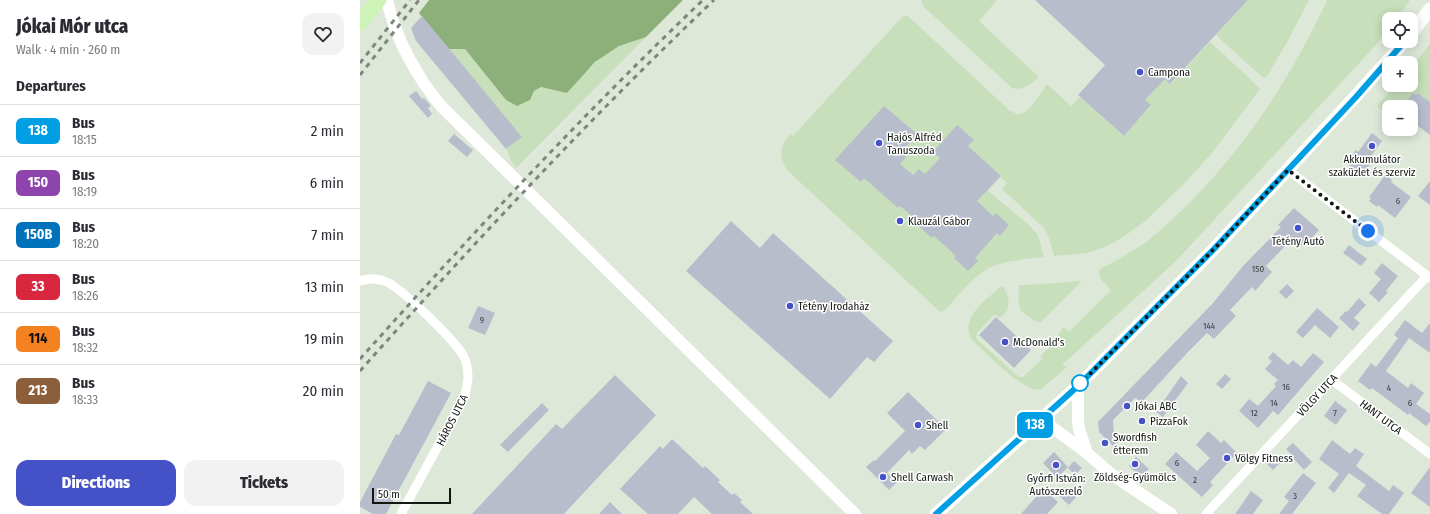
<!DOCTYPE html>
<meta charset="utf-8">
<style>
:root{--surface:#fff;--page:#f2f2f3;--text:#2b2b33;--muted:#7c7c81;--line:#e1e1e2;--accent:#4551c6}
body{margin:0;font-family:"Fira Sans Condensed",sans-serif;background:var(--page);color:var(--text);height:100vh;display:flex;flex-direction:column;font-size:15px;white-space:nowrap}
*{box-sizing:border-box;margin:0}
p{font-size:13px;color:var(--muted)}
.icon{flex:none;width:22px;height:22px;fill:none;stroke:currentColor;stroke-width:2;stroke-linecap:round;stroke-linejoin:round}
.map{position:relative;flex:1;overflow:hidden}
.sheet{display:flex;flex-direction:column;background:var(--surface);width:360px}
.sheet>*{flex:none}
.badge{padding:0 8px;border-radius:6px;font-size:14px;line-height:26px}
.tools{position:absolute;left:1022px;top:12px;display:grid;gap:8px}
.tools a{display:grid;place-items:center;width:36px;height:36px;border-radius:8px;background:var(--surface);box-shadow:0 2px 10px #0003;font-size:20px}
.scale{position:absolute;left:12px;bottom:10px;width:79px;box-sizing:border-box;padding-left:4px;border:2px solid #131611;border-top:0;font-size:11px;line-height:14px;white-space:nowrap;color:#131611;-webkit-text-stroke:3px #fff;paint-order:stroke}
.you{position:absolute;width:20px;height:20px;margin:-10px;border:3px solid #fff;border-radius:50%;background:#1a73e8;box-shadow:0 0 0 6px #1a73e833}
.map>.badge{position:absolute;translate:-50% -50%;box-shadow:0 0 0 2px #fff}
h2{padding:0 16px;font-size:15px;line-height:36px}
.round{display:grid;place-items:center;flex:none;width:42px;height:42px;border-radius:12px;background:var(--page)}
.overview{display:flex;align-items:center;justify-content:space-between;height:68px;padding:0 16px}
h1{font-size:19px;font-weight:800;line-height:30px}
.cta{display:flex;gap:8px;margin-top:auto;padding:8px 16px}
.cta a{flex:1;height:46px;border-radius:12px;background:var(--accent);color:#fff;font-size:16px;font-weight:800;line-height:46px;text-align:center}
.cta a+a{background:var(--page);color:var(--text)}
ul{padding:0;list-style:none}
li{display:flex;align-items:center;gap:12px;height:52px;padding:0 16px;border-top:1px solid var(--line)}
li div{flex:1}
li b{display:block;font-size:15px}
li em{font-style:normal}
li .badge{min-width:44px;font-weight:700;text-align:center}
main{display:flex;flex:1;min-height:0}
.map>svg:first-child{display:block}
.green{fill:#c8dfbb}
.forest{fill:#8daf7a}
.building{fill:#b8bdcc}
.lines{fill:none;stroke-linecap:round;stroke-linejoin:round}
.minor{stroke:#fff;stroke-width:9}
.tertiary{stroke:#fff;stroke-width:12}
.secondary{stroke:#fff;stroke-width:13}
.primary{stroke:#cef3b7;stroke-width:15}
.rail{stroke:#7f867c;stroke-width:3;stroke-dasharray:5 5;stroke-linecap:butt}
.line-casing{stroke:#fff;stroke-width:9}
.line{stroke:#009ee3;stroke-width:6}
.walk{stroke:#131611;stroke-width:4;stroke-dasharray:0 7.2}
.poi-dot{fill:#4551c6;stroke:#fff;stroke-width:1.5}
.stop-dot{fill:#fff;stroke:#009ee3;stroke-width:2}
.labels{text-anchor:middle;stroke-width:3;stroke-linejoin:round;paint-order:stroke}
.number-label{font-size:9px;fill:#3c4040}
.poi-label{font-size:11px;fill:#131611;stroke:#fff;text-anchor:start}
.street-label{font-size:11px;fill:#131611;stroke:#fff}
</style>
<main>
<section class="sheet">
<div class="overview"><div><h1>Jókai Mór utca</h1><p>Walk · 4 min · 260 m</p></div><a class="round"><svg class="icon" aria-label="heart" viewBox="0 0 24 24"><path d="M12 20l-8-8c-3-5 5-10 8-4 3-6 11-1 8 4z"/></svg></a></div>
<h2>Departures</h2>
<ul>
<li><span class="badge" style="background:#009ee3;color:#fff">138</span><div><b>Bus</b><p>18:15</p></div><em>2 min</em></li>
<li><span class="badge" style="background:#8e44ad;color:#fff">150</span><div><b>Bus</b><p>18:19</p></div><em>6 min</em></li>
<li><span class="badge" style="background:#0072bc;color:#fff">150B</span><div><b>Bus</b><p>18:20</p></div><em>7 min</em></li>
<li><span class="badge" style="background:#d7263d;color:#fff">33</span><div><b>Bus</b><p>18:26</p></div><em>13 min</em></li>
<li><span class="badge" style="background:#f58220;color:#111">114</span><div><b>Bus</b><p>18:32</p></div><em>19 min</em></li>
<li><span class="badge" style="background:#8b5e3c;color:#fff">213</span><div><b>Bus</b><p>18:33</p></div><em>20 min</em></li>
</ul>
<div class="cta"><a>Directions</a><a>Tickets</a></div>
</section>
<div class="map">
<svg width="1070" height="514" viewBox="0 0 1070 514">
<rect width="100%" height="100%" fill="#dee8d9"/>
<!-- green -->
<path class="green" d="M561,0H637L619,21L679,77C670,84 664,91 652,88L564,7Z
M888,0H949L926,44L907,76L905,78L901,76L856,35Z
M967,0H1049V2L1036,19H1029V28L1015,46L816,261L702,365L707,367L681,389C667,396 623,350 611,339C600,317 626,300 640,287L642,286C648,291 651,305 646,311C645,314 642,316 639,318L635,314L617,333L616,338L654,373L660,377H663L683,358L680,357L695,341L703,327L709,332L751,290L740,278L739,271L742,268C759,259 776,250 791,238C866,176 927,88 967,0Z
M545,16H548L649,110C652,111 655,114 658,114C669,115 681,92 687,84L711,106L720,97L764,136L791,106L785,100L805,79L811,84L850,42L889,78L900,89L852,153L823,185L784,222L762,238L745,247L727,253L694,256L689,238L684,228L642,189L647,183L640,176L628,191L669,225L678,235L684,257C666,259 644,260 627,269C612,278 597,297 585,310L581,312L577,309L428,171C419,156 418,148 431,134L433,136L542,17Z
M286,37L156,168L150,159L147,149L161,137L88,49H105L146,100H170L174,91L181,87L207,93C233,64 247,46 286,37Z
M1070,44V102L1058,93L1056,95L1053,93L1043,107H1029V116L1017,106L1035,85H1051V67Z
M722,281L681,322C676,322 673,320 669,317C655,309 659,299 659,285L683,284Z"/>
<!-- forest -->
<path class="forest" d="M69,0H323L286,37L259,46L235,62L207,93L181,87L174,91L170,100L157,106L146,100L105,49H88L59,13Z"/>
<!-- building -->
<path class="building" d="M675,0H888L810,84L805,79L785,100L791,105L764,136L718,95L745,65Z
M62,16L162,137L146,149L56,41L51,28Z
M56,91L62,99L64,98L71,106L68,108L72,114L68,118L49,96Z
M1053,93L1056,95L1058,93L1070,102V135L1051,121V107H1043Z
M524,106L557,134L541,153L546,157L540,164L553,175L559,169L565,174L580,158L573,152L597,125L614,140L608,146L641,176L617,201L633,216L636,213L649,225L640,236L637,233L615,258L618,261L608,271L594,258L596,256L574,236L572,238L550,219L553,217L540,206L538,208L504,178L501,182L475,160Z
M1012,133L1022,141L1008,160L1012,162L1002,175L986,163L996,150L998,152Z
M94,134L113,150L107,157L88,141Z
M1026,174L1032,180L1031,182L1051,197L1035,218L1018,205L1017,207L1009,201L1011,198L1009,197Z
M1070,181V205L1058,196Z
M934,208L959,230L943,247L933,238L906,266L912,272L895,291L892,287L870,310L876,316L854,339L847,333L827,353L782,402L775,398L753,420L754,434L760,440L754,447L739,432L738,422L853,303L883,266L921,227L918,225Z
M371,221L400,248L413,233L533,341L514,362L507,357L470,399L326,271Z
M989,245L1007,259L1001,266L983,253Z
M1022,263L1038,276L1026,291L1028,292L1019,302L1009,293L1021,279L1014,273Z
M927,284L934,291L926,299L919,292Z
M999,298L1006,305L994,318L1000,323L993,331L979,318L986,311L987,312Z
M118,306L135,313L125,335L108,328Z
M957,308L979,327L970,338L955,325L943,338L936,332Z
M636,317L671,350L654,368L619,335Z
M1045,320L1062,333L1070,323V353L1049,338L1026,371L1048,388L1051,383L1064,393L1056,404L1070,414V422L1066,426L1049,413L1048,415L1012,388L1010,390L998,381L1011,363L1016,367L1038,338L1034,335Z
M913,352L928,365L933,360L941,367L953,353L964,362L918,415L913,411L898,428L879,411L889,399L898,406L916,386L914,384L918,380L905,369L912,361L908,358Z
M865,374L871,379L862,389L856,384Z
M255,375L296,415L204,514H112L196,424L202,429Z
M821,376L828,383L803,417L796,412Z
M68,381L91,393L26,514H13L0,507V502L36,434L39,435Z
M548,392L586,429L565,450L560,446L552,454L549,450L527,473L537,482L529,490L506,467L514,460L515,461L545,431L527,413Z
M975,401L987,410L976,425L964,416Z
M182,403L189,410L148,452L140,445Z
M848,431L861,443L864,440L877,453L850,482L853,485L842,497L805,464L816,452L837,471L850,458L836,445Z
M312,439L343,468L345,466L360,480L358,482L372,495L374,493L382,500L380,502L393,514H352L334,497L318,514H288L260,489L300,446L303,449Z
M972,440L990,454L995,448L1004,454L996,466L1029,491L1033,485L1044,493L1029,514H1022L997,496L1006,485L989,473L974,493L968,488L979,474L959,459Z
M933,443L952,462L944,470L932,457L933,456L926,449Z
M694,452L708,467L697,478L683,463Z
M911,456L919,464L913,470L905,462Z
M776,457L789,469L781,477L769,466Z
M714,461L722,468L715,475L708,468Z
M1070,467V507L1051,493Z
M943,473L956,483L932,514H919L929,501L924,497Z
M705,487L716,497L709,505L698,495Z
M683,489L698,502L687,514H661Z
M891,491L903,500L893,514H875Z
M250,502L262,514H239Z"/>
<g class="lines">
<!-- minor -->
<path class="minor" d="M928,170L1070,278
M0,281C9,278 18,278 27,282C42,289 99,344 105,359C110,373 108,384 104,398L41,514
M972,380L1070,454
M846,514L1067,276"/>
<!-- tertiary -->
<path class="tertiary" d="M27,0C33,26 45,54 60,77C66,88 75,98 82,107L495,514
M718,386V421L719,429L727,453
M681,419L727,453L751,474L811,514"/>
<!-- secondary -->
<path class="secondary" d="M1051,34L1070,9
M576,514L718,386L854,249L995,97L1045,41"/>
<!-- primary -->
<path class="primary" d="M0,23L19,0"/>
<!-- rail -->
<path class="rail" d="M0,63L50,0
M0,75L59,0
M0,359C110,236 223,114 343,0
M0,371C114,243 230,118 354,0"/>
</g>
<g class="lines">
<defs>
<path id="line" d="M576,514L718,386L854,249L996,97L1045,41"/>
</defs>
<!-- line casing -->
<use href="#line" class="line-casing"/>
<!-- line -->
<use href="#line" class="line"/>
<!-- walk -->
<path class="walk" d="M720,383L718,386L854,249L928,170L1008,231"/>
</g>
<!-- markers -->
<g class="poi-dot">
<circle cx="780" cy="72" r="4"/>
<circle cx="519" cy="143" r="4"/>
<circle cx="1012" cy="146" r="4"/>
<circle cx="540" cy="221" r="4"/>
<circle cx="938" cy="228" r="4"/>
<circle cx="430" cy="306" r="4"/>
<circle cx="645" cy="342" r="4"/>
<circle cx="767" cy="406" r="4"/>
<circle cx="782" cy="421" r="4"/>
<circle cx="558" cy="425" r="4"/>
<circle cx="745" cy="443" r="4"/>
<circle cx="867" cy="458" r="4"/>
<circle cx="775" cy="464" r="4"/>
<circle cx="696" cy="465" r="4"/>
<circle cx="523" cy="477" r="4"/>
</g>
<circle class="stop-dot" cx="720" cy="383" r="8"/>
<g class="labels">
<!-- number labels -->
<g class="number-label">
<text x="1038" y="204">6</text>
<text x="898" y="272">150</text>
<text x="122" y="323">9</text>
<text x="849" y="329">144</text>
<text x="926" y="390">16</text>
<text x="1029" y="391">4</text>
<text x="914" y="406">14</text>
<text x="1050" y="406">6</text>
<text x="894" y="416">12</text>
<text x="975" y="416">7</text>
<text x="817" y="466">6</text>
<text x="835" y="483">2</text>
<text x="935" y="499">3</text>
</g>
<!-- poi labels -->
<g class="poi-label">
<text x="788" y="76">Campona</text>
<text x="527" y="141">Hajós Alfréd<tspan x="527" dy="13">Tanuszoda</tspan></text>
<text x="1012" y="163" text-anchor="middle">Akkumulátor<tspan x="1012" dy="13">szaküzlet és szerviz</tspan></text>
<text x="548" y="225">Klauzál Gábor</text>
<text x="938" y="245" text-anchor="middle">Tétény Autó</text>
<text x="438" y="310">Tétény Irodaház</text>
<text x="653" y="346">McDonald's</text>
<text x="775" y="410">Jókai ABC</text>
<text x="790" y="425">PizzaFok</text>
<text x="566" y="429">Shell</text>
<text x="753" y="441">Swordfish<tspan x="753" dy="13">étterem</tspan></text>
<text x="875" y="462">Völgy Fitness</text>
<text x="531" y="481">Shell Carwash</text>
<text x="775" y="481" text-anchor="middle">Zöldség-Gyümölcs</text>
<text x="696" y="482" text-anchor="middle">Győrfi István:<tspan x="696" dy="13">Autószerelő</tspan></text>
</g>
<!-- street labels -->
<g class="street-label">
<text transform="translate(957 395) rotate(-47)" y="4">VÖLGY UTCA</text>
<text transform="translate(1021 417) rotate(37)" y="4">HANT UTCA</text>
<text transform="translate(92 420) rotate(-63)" y="4">HÁROS UTCA</text>
</g>
</g>
</svg>
<div class="tools">
<a><svg class="icon" aria-label="locate" viewBox="0 0 24 24"><circle cx="12" cy="12" r="6"/><path d="M12 2v4M12 18v4M2 12h4M18 12h4"/></svg></a>
<a>+</a>
<a>−</a>
</div>
<div class="scale">50 m</div>
<div class="you" style="left:1008px;top:231px"></div>
<b class="badge" style="left:675px;top:425px;background:#009ee3;color:#fff">138</b>
</div>
</main>
